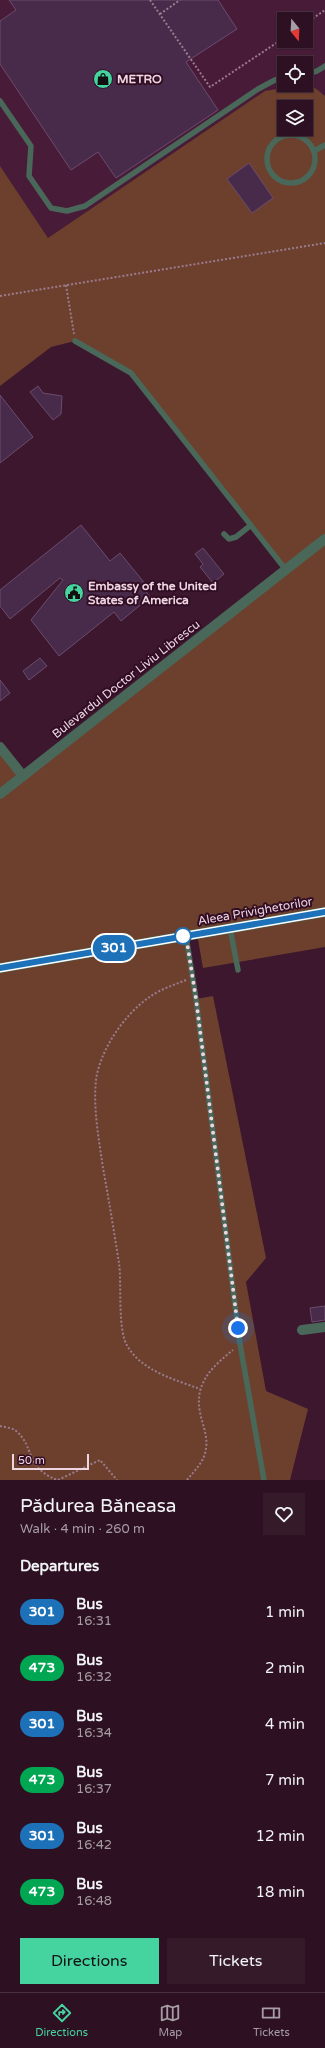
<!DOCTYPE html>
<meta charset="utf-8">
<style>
:root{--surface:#2d1122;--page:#351a2a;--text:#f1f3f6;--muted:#a79da5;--line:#483140;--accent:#45d49f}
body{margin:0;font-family:"Varela Round",sans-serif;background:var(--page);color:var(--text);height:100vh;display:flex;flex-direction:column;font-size:15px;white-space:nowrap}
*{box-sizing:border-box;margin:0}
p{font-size:13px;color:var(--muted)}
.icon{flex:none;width:22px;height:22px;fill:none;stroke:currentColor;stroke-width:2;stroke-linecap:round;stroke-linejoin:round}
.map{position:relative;height:1480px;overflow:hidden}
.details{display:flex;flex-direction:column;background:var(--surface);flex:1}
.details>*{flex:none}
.badge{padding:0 8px;border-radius:13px;font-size:14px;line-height:26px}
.needle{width:26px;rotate:162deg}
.tools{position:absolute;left:277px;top:12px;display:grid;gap:8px}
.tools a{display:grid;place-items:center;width:36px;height:36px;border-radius:0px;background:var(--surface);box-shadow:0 1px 3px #0004,0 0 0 1px var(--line);font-size:20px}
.scale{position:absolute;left:12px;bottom:10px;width:77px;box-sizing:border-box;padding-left:4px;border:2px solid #eed5e2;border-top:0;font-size:11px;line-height:14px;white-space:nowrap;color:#eed5e2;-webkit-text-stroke:3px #310d24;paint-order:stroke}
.you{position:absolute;width:20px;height:20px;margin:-10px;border:3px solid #fff;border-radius:50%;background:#1a73e8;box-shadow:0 0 0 6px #1a73e833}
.map>.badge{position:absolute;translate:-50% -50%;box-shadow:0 0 0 2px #fff}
h2{padding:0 20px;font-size:15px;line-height:36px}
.round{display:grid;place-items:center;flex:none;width:42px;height:42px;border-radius:0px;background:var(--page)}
.headline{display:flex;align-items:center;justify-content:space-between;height:68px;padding:0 20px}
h1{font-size:19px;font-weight:600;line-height:30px}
.button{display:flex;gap:8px;margin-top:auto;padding:8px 20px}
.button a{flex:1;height:46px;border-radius:0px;background:var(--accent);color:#111;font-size:16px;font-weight:600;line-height:46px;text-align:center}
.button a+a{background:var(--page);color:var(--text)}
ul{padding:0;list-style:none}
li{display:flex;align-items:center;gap:12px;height:56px;padding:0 20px}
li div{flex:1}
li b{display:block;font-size:15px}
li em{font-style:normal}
li .badge{min-width:44px;font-weight:700;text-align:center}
.tabs{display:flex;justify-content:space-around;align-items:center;height:56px;border-top:1px solid var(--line);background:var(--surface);font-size:11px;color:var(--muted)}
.tabs a{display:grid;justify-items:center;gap:2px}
.tabs .selected{color:var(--accent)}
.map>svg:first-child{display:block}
.built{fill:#481c38;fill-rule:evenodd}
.green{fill:#6d402d;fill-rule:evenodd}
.building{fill:#482a4a;stroke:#6c4c6e}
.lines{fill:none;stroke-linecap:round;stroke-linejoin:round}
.path{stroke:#9b7c8e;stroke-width:2;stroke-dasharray:2 2;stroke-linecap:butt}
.service{stroke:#496859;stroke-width:5.5}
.minor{stroke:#496859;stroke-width:10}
.tertiary{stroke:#496859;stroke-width:10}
.line-casing{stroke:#fff;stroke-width:9}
.line{stroke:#1d71b8;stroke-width:6}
.walk{stroke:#eed5e2;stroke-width:4;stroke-dasharray:0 7.2}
.stop-dot{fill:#fff;stroke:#1d71b8;stroke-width:2}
.labels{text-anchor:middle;stroke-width:4;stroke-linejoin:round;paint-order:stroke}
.poi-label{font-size:12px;font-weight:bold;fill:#eed5e2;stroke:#310d24;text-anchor:start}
.street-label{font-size:12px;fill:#eed5e2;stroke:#310d24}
</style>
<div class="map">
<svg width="325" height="1480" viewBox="0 0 325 1480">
<rect width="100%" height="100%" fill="#3c172e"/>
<!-- built -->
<path class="built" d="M0,0H325V96L315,88L306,84V63H284V85H295L264,92L48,238L0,166ZM284,19H306V41H284Z"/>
<!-- green -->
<path class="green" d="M306,84L315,88L325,96V947L203,968L197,934L187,936L196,999L213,996L266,1258L246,1282L266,1391L308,1409L290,1480H0V747L23,776L285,570L131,373L75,341L51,347L0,386V166L48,238L265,91ZM284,107H306V129H284Z"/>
<!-- building -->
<path class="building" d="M9,0H218L237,29L186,62L218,110L116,178L98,152L71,170L0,64V21L16,10Z
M249,163L273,198L252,213L227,179Z
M38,386L43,393L62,396L61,414L53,420L30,392Z
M0,395L33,437L0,463Z
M81,525L110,561L120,553L147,586L144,589L150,597L121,621L114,612L59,656L31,620L63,580L60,578L10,619L0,606V590Z
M203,548L224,574L213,583L200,567L203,564L195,554Z
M40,658L47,666L29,680L23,671Z
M0,680L10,693L0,701Z
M325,1306V1320L312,1322L310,1308Z"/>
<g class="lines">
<!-- path -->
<path class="path" d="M150,0L210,87L284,38
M160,14L180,0
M306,23L325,10
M66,285L74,334
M0,296L325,243
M186,980C174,985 161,989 151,996C125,1013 100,1050 96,1080C93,1109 99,1140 103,1168C109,1200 114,1232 119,1263C122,1285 117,1331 128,1347C142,1371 176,1380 200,1389
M0,1426C4,1427 12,1428 15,1430C36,1447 23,1466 57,1480
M58,1480L100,1460L117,1480
M187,1480C195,1470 205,1461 206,1448C208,1435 202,1424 200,1412C194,1383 213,1366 233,1350"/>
<!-- service -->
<path class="service" d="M306,74L317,71L325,66
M0,101L31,146L29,176L51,208L67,211L85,206L258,89L275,80L284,78
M267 159a24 24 0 1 1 48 0a24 24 0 1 1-48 0Z
M314,151L325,145
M75,341L131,373L286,570
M224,534L229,539L236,537L251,525
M230,928L238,970
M186,936L196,999L240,1344L264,1480"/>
<!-- minor -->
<path class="minor" d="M0,747L23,776
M302,1330L325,1327"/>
<!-- tertiary -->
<path class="tertiary" d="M0,794L325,539
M0,968L325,912"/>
</g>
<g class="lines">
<defs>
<path id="line" d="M0,968L325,912"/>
</defs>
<!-- line casing -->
<use href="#line" class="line-casing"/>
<!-- line -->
<use href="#line" class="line"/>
<!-- walk -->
<path class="walk" d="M183,936H186L196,999L238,1328"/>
</g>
<!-- icons -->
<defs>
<symbol id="shop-disc" viewBox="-11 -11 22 22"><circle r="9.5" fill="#45d49f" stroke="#310d24"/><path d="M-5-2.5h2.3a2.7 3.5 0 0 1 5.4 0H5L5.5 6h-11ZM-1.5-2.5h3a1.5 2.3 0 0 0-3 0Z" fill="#111"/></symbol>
<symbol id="civic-disc" viewBox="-11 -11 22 22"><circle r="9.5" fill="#45d49f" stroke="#310d24"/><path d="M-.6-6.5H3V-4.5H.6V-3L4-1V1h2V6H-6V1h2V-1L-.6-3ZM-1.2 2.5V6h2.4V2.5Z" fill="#111"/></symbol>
</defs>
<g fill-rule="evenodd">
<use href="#shop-disc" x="92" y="68" width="22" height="22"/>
<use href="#civic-disc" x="63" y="582" width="22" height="22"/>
</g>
<!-- markers -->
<circle class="stop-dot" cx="183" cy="936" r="8"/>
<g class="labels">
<!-- poi labels -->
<g class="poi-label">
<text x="117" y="83">METRO</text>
<text x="88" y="590">Embassy of the United<tspan x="88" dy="14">States of America</tspan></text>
</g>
<!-- street labels -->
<g class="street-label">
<text transform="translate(126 679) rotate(-38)" y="4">Bulevardul Doctor Liviu Librescu</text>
<text transform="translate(255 911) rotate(-10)" y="4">Aleea Privighetorilor</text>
</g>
</g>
</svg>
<div class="tools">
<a><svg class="needle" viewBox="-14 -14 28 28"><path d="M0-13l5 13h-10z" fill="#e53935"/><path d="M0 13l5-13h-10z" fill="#a79da5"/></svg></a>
<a><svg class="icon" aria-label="locate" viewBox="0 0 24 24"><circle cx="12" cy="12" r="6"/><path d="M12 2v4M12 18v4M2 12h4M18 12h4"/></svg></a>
<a><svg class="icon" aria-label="layers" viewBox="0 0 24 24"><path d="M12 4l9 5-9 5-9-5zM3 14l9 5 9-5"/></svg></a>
</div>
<div class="scale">50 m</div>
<div class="you" style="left:238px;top:1328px"></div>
<b class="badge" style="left:114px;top:948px;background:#1d71b8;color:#fff">301</b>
</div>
<section class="details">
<div class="headline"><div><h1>Pădurea Băneasa</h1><p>Walk · 4 min · 260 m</p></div><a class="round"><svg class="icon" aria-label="heart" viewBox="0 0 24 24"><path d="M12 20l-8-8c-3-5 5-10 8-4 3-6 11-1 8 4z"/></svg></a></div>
<h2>Departures</h2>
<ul>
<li><span class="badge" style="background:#1d71b8;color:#fff">301</span><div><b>Bus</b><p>16:31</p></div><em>1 min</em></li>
<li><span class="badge" style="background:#00a651;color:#fff">473</span><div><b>Bus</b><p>16:32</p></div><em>2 min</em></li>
<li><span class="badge" style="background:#1d71b8;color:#fff">301</span><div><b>Bus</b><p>16:34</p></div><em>4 min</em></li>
<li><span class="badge" style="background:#00a651;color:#fff">473</span><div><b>Bus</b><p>16:37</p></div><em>7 min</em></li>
<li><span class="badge" style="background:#1d71b8;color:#fff">301</span><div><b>Bus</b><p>16:42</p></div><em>12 min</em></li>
<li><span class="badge" style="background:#00a651;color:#fff">473</span><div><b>Bus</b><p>16:48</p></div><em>18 min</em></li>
</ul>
<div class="button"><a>Directions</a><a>Tickets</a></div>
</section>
<nav class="tabs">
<a class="selected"><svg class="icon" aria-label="directions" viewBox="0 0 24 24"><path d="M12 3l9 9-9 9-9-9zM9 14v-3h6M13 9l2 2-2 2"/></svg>Directions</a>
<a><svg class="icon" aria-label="map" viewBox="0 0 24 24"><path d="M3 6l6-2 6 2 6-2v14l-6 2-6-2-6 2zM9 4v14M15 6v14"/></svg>Map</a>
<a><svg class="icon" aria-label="tickets" viewBox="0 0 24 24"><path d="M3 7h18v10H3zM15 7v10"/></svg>Tickets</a>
</nav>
